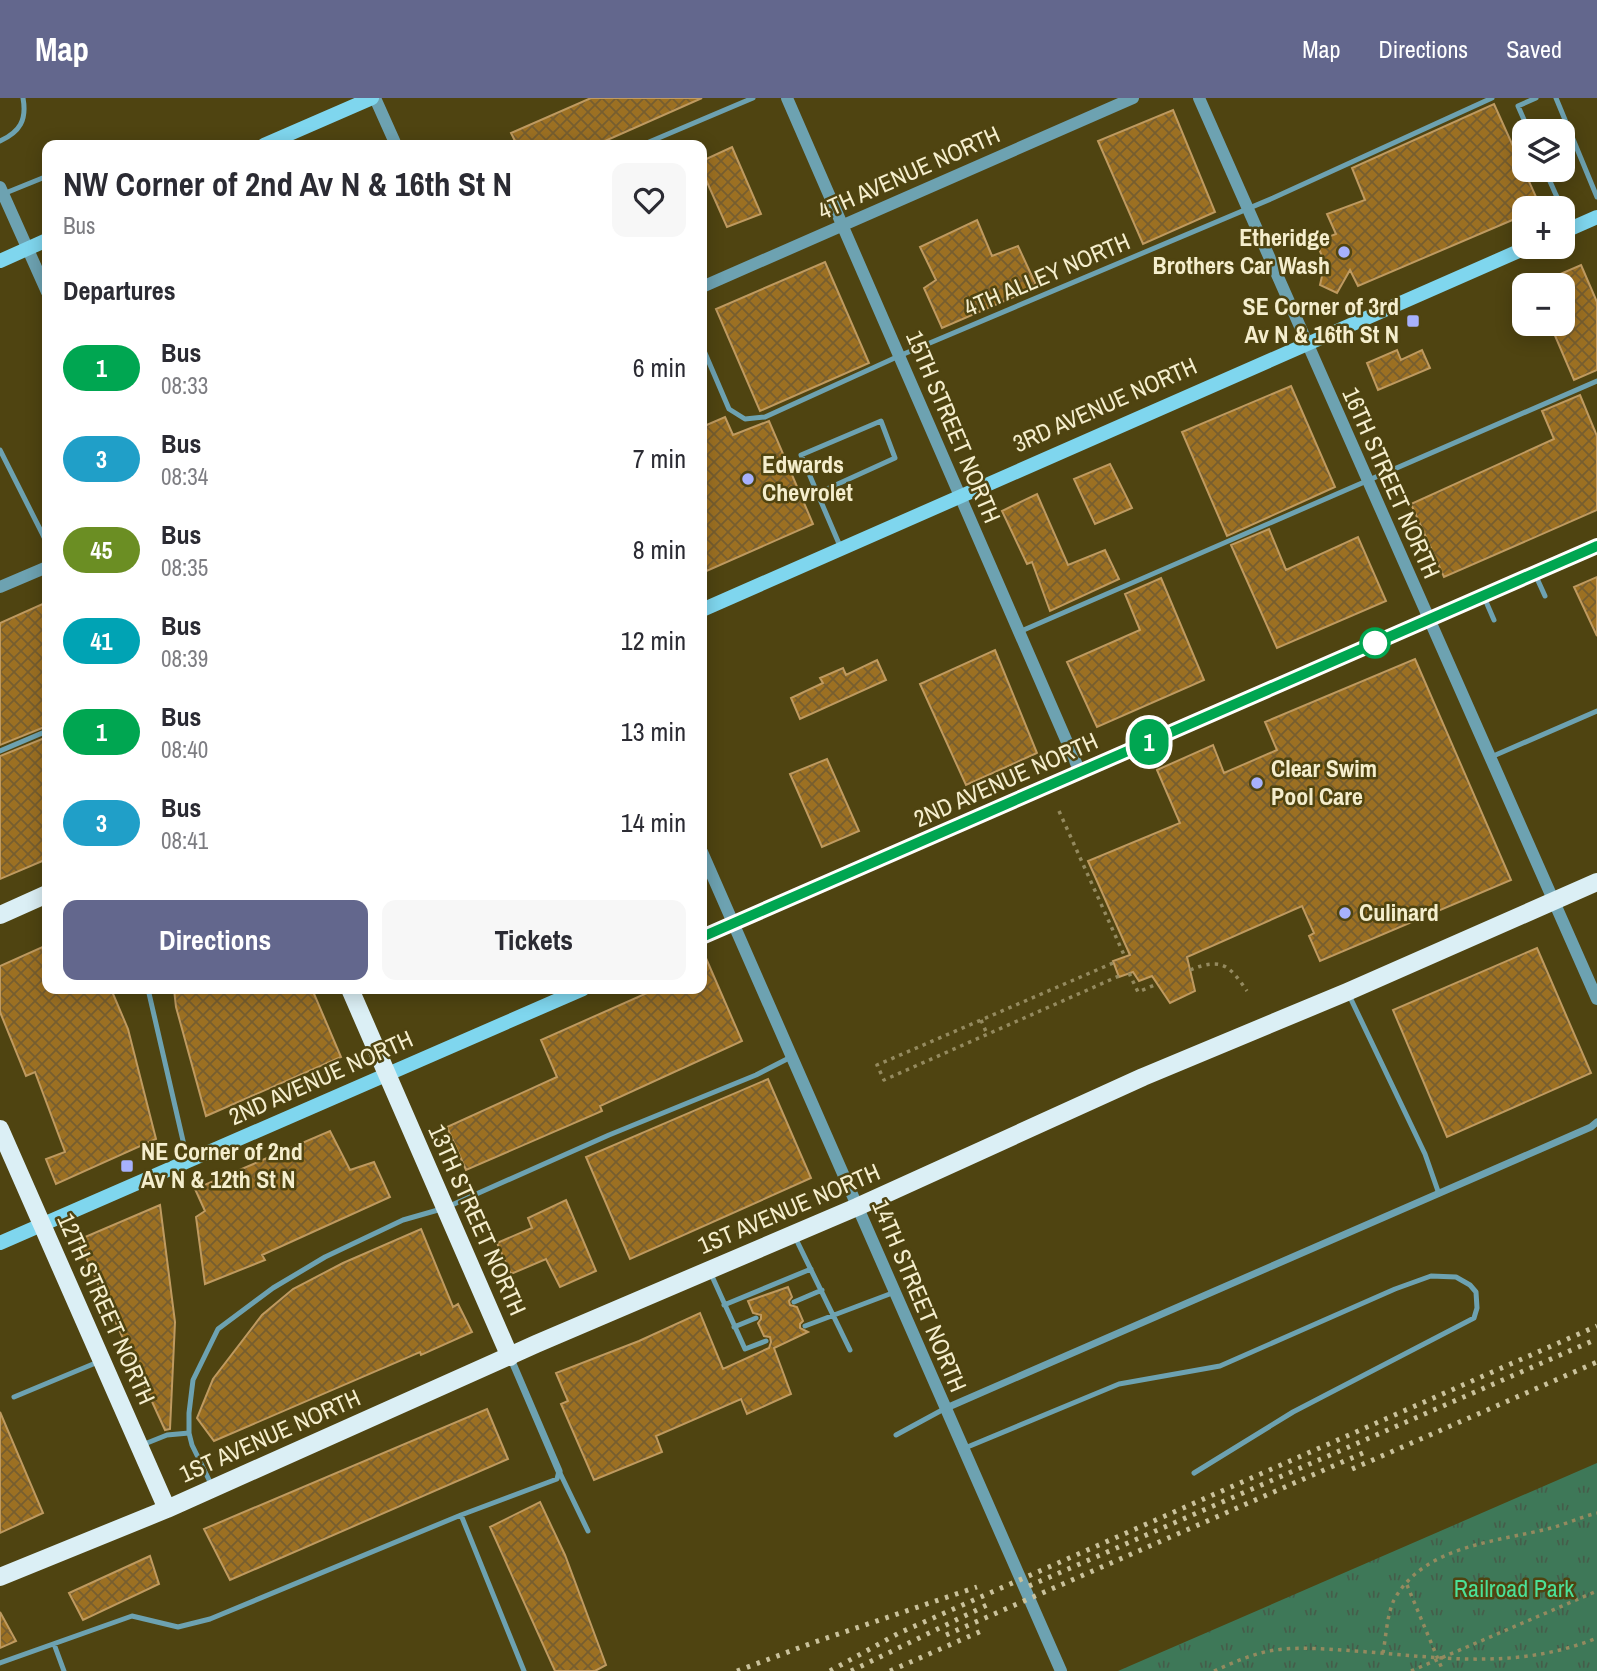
<!DOCTYPE html>
<meta charset="utf-8">
<style>
:root{--surface:#fff;--page:#f7f7f7;--text:#2b2b33;--muted:#7c7c81;--accent:#63678d}
body{margin:0;font-family:"Archivo Narrow",sans-serif;background:var(--page);color:var(--text);height:100vh;display:flex;flex-direction:column;font-size:26px;white-space:nowrap}
*{box-sizing:border-box;margin:0}
p{font-size:23px;color:var(--muted)}
.icon{flex:none;width:38px;height:38px;fill:none;stroke:currentColor;stroke-width:2;stroke-linecap:round;stroke-linejoin:round}
.map{position:relative;flex:1;overflow:hidden}
.sheet{position:absolute;left:42px;top:42px;width:665px;height:854px;display:flex;flex-direction:column;background:var(--surface);border-radius:14px;box-shadow:0 4px 18px #0003}
.sheet>*{flex:none}
.badge{padding:0 14px;border-radius:23px;font-size:24px;line-height:46px}
.buttons{position:absolute;left:1512px;top:21px;display:grid;gap:14px}
.buttons a{display:grid;place-items:center;width:63px;height:63px;border-radius:14px;background:var(--surface);box-shadow:0 4px 18px #0003;font-size:35px}
.map>.badge{position:absolute;translate:-50% -50%;box-shadow:0 0 0 4px #fff}
h2{padding:0 21px;font-size:26px;line-height:63px}
.round{display:grid;place-items:center;flex:none;width:74px;height:74px;border-radius:14px;background:var(--page)}
.overview{display:flex;align-items:center;justify-content:space-between;height:119px;padding:0 21px}
h1{font-size:33px;font-weight:700;line-height:52px}
.action{display:flex;gap:14px;margin-top:auto;padding:14px 21px}
.action a{flex:1;height:80px;border-radius:14px;background:var(--accent);color:#fff;font-size:28px;font-weight:700;line-height:80px;text-align:center}
.action a+a{background:var(--page);color:var(--text)}
ul{padding:0;list-style:none}
li{display:flex;align-items:center;gap:21px;height:91px;padding:0 21px}
li div{flex:1}
li b{display:block;font-size:26px}
li em{font-style:normal}
li .badge{min-width:77px;font-weight:700;text-align:center}
header{display:flex;align-items:center;gap:42px;box-sizing:border-box;height:98px;padding:0 35px;background:var(--accent);color:#fff}
header strong{font-size:33px}
nav{display:flex;gap:38px;margin-inline-start:auto;font-size:24px}
.map>svg:first-child{display:block}
.grass{fill:url(#grass-tufts)}
.building{fill:url(#building-cross-hatch);stroke:#bf9a60;stroke-width:2}
.lines{fill:none;stroke-linecap:round;stroke-linejoin:round}
.path{stroke:#948a5f;stroke-width:3.5;stroke-dasharray:3.5 5;stroke-linecap:butt}
.service{stroke:#6da2b1;stroke-width:5}
.minor{stroke:#6da2b1;stroke-width:7}
.tertiary{stroke:#6da2b1;stroke-width:12}
.secondary{stroke:#7fd6ee;stroke-width:14}
.primary{stroke:#dbeff5;stroke-width:18}
.rail{stroke:#cac29c;stroke-width:5;stroke-dasharray:3.5 7;stroke-linecap:butt}
.line-casing{stroke:#fff;stroke-width:16}
.line{stroke:#00a651;stroke-width:10}
.poi-dot{fill:#a7b1fc;stroke:#4f4411;stroke-width:2.5}
.stop-dot{fill:#fff;stroke:#00a651;stroke-width:3.5}
.labels{text-anchor:middle;stroke-width:5;stroke-linejoin:round;paint-order:stroke}
.street-label{font-size:24px;fill:#f5eecd;stroke:#4f4411}
.poi-label{font-size:24px;font-weight:bold;fill:#f5eecd;stroke:#4f4411;text-anchor:start}
.park-label{font-size:24px;fill:#4be097;stroke:#4f4411}
</style>
<header>
<strong>Map</strong>
<nav><a>Map</a><a>Directions</a><a>Saved</a></nav>
</header>
<div class="map">
<svg width="1597" height="1573" viewBox="0 0 1597 1573">
<defs>
<pattern id="grass-tufts" width="24" height="20" patternUnits="userSpaceOnUse" patternTransform="scale(1.75)"><rect width="24" height="20" fill="#3e7858"/><path d="M3 7l-1-3M5 7V3M7 7l1-3M15 17l-1-3M17 17v-4M19 17l1-3" fill="none" stroke="#455d4a"/></pattern>
<pattern id="building-cross-hatch" width="8" height="8" patternUnits="userSpaceOnUse" patternTransform="scale(1.75)"><rect width="8" height="8" fill="#9c7022"/><path d="M0 0l8 8M0 8l8-8" fill="none" stroke="#775e2f"/></pattern>
</defs>
<rect width="100%" height="100%" fill="#4f4411"/>
<!-- grass -->
<path class="grass" d="M1597,1365V1573H1118Z"/>
<!-- building -->
<path class="building" d="M591,0H702L596,47H517L511,35Z
M1494,6L1541,110H1524V117L1358,188L1350,172L1337,195L1320,187L1325,165L1316,144L1336,136L1327,116L1365,102L1352,70Z
M1173,12L1215,114L1143,146L1098,43Z
M732,49L761,116L727,129L702,73V63Z
M977,122L992,158L1018,148L1037,189L942,230L924,190L936,182L920,149Z
M825,164L869,265L760,313L716,211Z
M1581,167L1597,204V272L1574,282L1550,226H1563V187H1535Z
M1397,252L1401,262L1422,252L1430,270L1378,292L1367,265Z
M1291,288L1335,389L1227,438L1182,334Z
M1580,297L1597,338V412L1444,479L1411,406L1554,341L1542,313Z
M725,319L733,337L769,323L813,426L702,475V329Z
M1110,366L1132,410L1095,426L1074,381Z
M1037,396L1068,467L1105,452L1119,481L1050,513L1032,464L1027,466L1002,413Z
M1269,431L1286,472L1358,439L1386,503L1277,550L1231,447Z
M1597,479V538L1574,489Z
M1161,480L1204,582L1097,629L1067,564L1140,532L1125,496Z
M47,504V628L0,647V525Z
M995,552L1037,655L966,687L920,586Z
M1415,561L1511,782L1320,863L1309,838L1314,835L1302,808L1187,859L1195,893L1170,905L1152,878L1139,883L1133,874L1119,879L1113,863L1130,857L1088,763L1180,725L1157,672L1213,647L1224,675L1277,652L1265,624Z
M877,562L886,582L800,621L791,600L823,585L820,580L843,570L846,577Z
M47,639V761L0,781V658Z
M827,661L859,733L822,749L790,676Z
M47,847V891H111L128,931L156,1041L56,1086L46,1061L65,1054L35,974L26,978L0,914V868Z
M1537,850L1591,975L1447,1039L1393,912Z
M702,851L742,943L600,1008L602,1013L466,1072L447,1029L557,979L541,942L656,891H702Z
M174,891H312L341,959L206,1018L176,909Z
M768,981L811,1080L630,1161L586,1059Z
M330,1033L350,1072L374,1064L390,1099L262,1157L265,1162L205,1186L196,1119L205,1113L195,1091Z
M566,1102L596,1173L560,1189L546,1161L511,1176L497,1145L532,1130L528,1120Z
M160,1107L175,1224L170,1331L165,1332L78,1142Z
M421,1131L453,1209L458,1206L472,1234L421,1257L420,1254L214,1343L197,1320L213,1281L262,1217L293,1191L343,1165Z
M788,1189L792,1199L789,1203L790,1207L797,1209L803,1223L800,1226V1230L808,1234L774,1250L791,1296L747,1316L741,1301L656,1338L662,1354L594,1382L561,1306L568,1303L556,1275L639,1243L700,1215L723,1271L769,1250L771,1244L770,1239L764,1238L758,1225L761,1221V1217L753,1215L748,1203Z
M487,1311L508,1361L230,1482L204,1431Z
M0,1314L43,1415L0,1435Z
M540,1404L565,1457L606,1567L595,1573H555L490,1429Z
M150,1458L159,1486L83,1522L69,1495Z
M0,1514L16,1543L0,1550Z"/>
<g class="lines">
<!-- path -->
<path class="path" d="M1059,713L1125,859
M1113,865L877,967L884,982L1119,878
M1190,872C1222,859 1229,867 1247,893
M1129,875L1138,894L1157,886
M981,922L987,936
M1407,1487L1443,1573
M1383,1555C1386,1539 1387,1516 1394,1502C1424,1447 1497,1444 1551,1430C1566,1426 1581,1419 1597,1415
M1214,1573C1232,1565 1250,1557 1269,1553C1297,1548 1327,1551 1355,1553C1439,1559 1515,1573 1597,1540
M1411,1573L1597,1493"/>
<!-- service -->
<path class="service" d="M1556,0L1597,99
M1529,33L1518,8L1536,0
M0,43C20,34 27,22 23,0
M642,47L753,0
M1545,72L1556,97L1574,129
M3,96L45,79
M702,248L729,311L745,321L765,319L899,258L1273,100L1492,0
M0,352L47,445
M818,395L895,360L881,323L801,357L840,448
M1535,476L1545,498
M1484,499L1494,522
M1019,534L1597,283
M0,653L47,633
M1491,659L1597,613
M148,891L187,1060
M1348,895L1425,1056L1439,1096
M795,1139L850,1252
M711,1176L745,1251L766,1243
M794,1204L822,1192
M724,1207L811,1171
M805,1228L895,1194
M734,1229L756,1220
M14,1299L98,1264
M896,1337L944,1311
M142,1347L167,1337L189,1335
M965,1350L1119,1286L1220,1268L1395,1191L1431,1178L1456,1179L1470,1187L1476,1194L1477,1210L1474,1220L1293,1314L1194,1375
M559,1373L588,1433
M212,1388L192,1347L189,1335V1315L193,1282L218,1231L273,1190L325,1159L403,1122L445,1110L609,1037L756,977L791,959
M461,1417L524,1573
M54,1546L64,1573
M0,1565L132,1518L178,1529L210,1521L461,1417L557,1381L559,1373"/>
<!-- minor -->
<path class="minor" d="M511,1261L559,1373
M944,1311L1591,1029L1597,1024"/>
<!-- tertiary -->
<path class="tertiary" d="M375,0L396,47
M787,0L1080,674
M1199,0L1597,901
M0,89L47,194
M702,189L1133,0
M0,489L47,469
M702,754L1061,1573"/>
<!-- secondary -->
<path class="secondary" d="M264,47L372,0
M1563,134L1597,119
M0,163L47,142
M702,512L1528,149
M702,839L1597,448
M0,1145L583,891"/>
<!-- primary -->
<path class="primary" d="M0,817L47,796
M350,891L510,1259
M0,1031L167,1411
M0,1479L167,1411L536,1246L857,1109L1143,979L1347,894L1597,784"/>
<!-- rail -->
<path class="rail" d="M1352,1371L1597,1264
M1029,1488L1597,1241
M946,1537L1363,1355
M737,1573L812,1545L977,1489
M830,1573L899,1535L992,1494L1597,1228
M851,1573L987,1507
M890,1573L986,1531"/>
</g>
<g class="lines">
<defs>
<path id="line" d="M702,839L1597,448"/>
</defs>
<!-- line casing -->
<use href="#line" class="line-casing"/>
<!-- line -->
<use href="#line" class="line"/>
</g>
<!-- markers -->
<g class="poi-dot">
<circle cx="1344" cy="154" r="7"/>
<rect x="1406" y="216" width="14" height="14" rx="3.5"/>
<circle cx="748" cy="381" r="7"/>
<circle cx="1257" cy="685" r="7"/>
<circle cx="1345" cy="815" r="7"/>
<rect x="120" y="1061" width="14" height="14" rx="3.5"/>
</g>
<circle class="stop-dot" cx="1375" cy="545" r="14"/>
<g class="labels">
<!-- street labels -->
<g class="street-label">
<text transform="translate(909 75) rotate(-24)" y="8">4TH AVENUE NORTH</text>
<text transform="translate(1047 177) rotate(-23)" y="8">4TH ALLEY NORTH</text>
<text transform="translate(1105 307) rotate(-24)" y="8">3RD AVENUE NORTH</text>
<text transform="translate(953 329) rotate(67)" y="8">15TH STREET NORTH</text>
<text transform="translate(1391 385) rotate(66)" y="8">16TH STREET NORTH</text>
<text transform="translate(1006 682) rotate(-24)" y="8">2ND AVENUE NORTH</text>
<text transform="translate(321 980) rotate(-24)" y="8">2ND AVENUE NORTH</text>
<text transform="translate(789 1111) rotate(-23)" y="8">1ST AVENUE NORTH</text>
<text transform="translate(477 1122) rotate(66)" y="8">13TH STREET NORTH</text>
<text transform="translate(919 1198) rotate(67)" y="8">14TH STREET NORTH</text>
<text transform="translate(106 1211) rotate(66)" y="8">12TH STREET NORTH</text>
<text transform="translate(270 1338) rotate(-24)" y="8">1ST AVENUE NORTH</text>
</g>
<!-- poi labels -->
<g class="poi-label">
<text x="1330" y="148" text-anchor="end">Etheridge<tspan x="1330" dy="28">Brothers Car Wash</tspan></text>
<text x="1399" y="217" text-anchor="end">SE Corner of 3rd<tspan x="1399" dy="28">Av N &amp; 16th St N</tspan></text>
<text x="762" y="375">Edwards<tspan x="762" dy="28">Chevrolet</tspan></text>
<text x="1271" y="679">Clear Swim<tspan x="1271" dy="28">Pool Care</tspan></text>
<text x="1359" y="823">Culinard</text>
<text x="141" y="1062">NE Corner of 2nd<tspan x="141" dy="28">Av N &amp; 12th St N</tspan></text>
</g>
<!-- park labels -->
<g class="park-label">
<text x="1514" y="1499">Railroad Park</text>
</g>
</g>
</svg>
<div class="buttons">
<a><svg class="icon" aria-label="layers" viewBox="0 0 24 24"><path d="M12 4l9 5-9 5-9-5zM3 14l9 5 9-5"/></svg></a>
<a>+</a>
<a>−</a>
</div>
<b class="badge" style="left:1149px;top:644px;background:#00a651;color:#fff">1</b>
<section class="sheet">
<div class="overview"><div><h1>NW Corner of 2nd Av N &amp; 16th St N</h1><p>Bus</p></div><a class="round"><svg class="icon" aria-label="heart" viewBox="0 0 24 24"><path d="M12 20l-8-8c-3-5 5-10 8-4 3-6 11-1 8 4z"/></svg></a></div>
<h2>Departures</h2>
<ul>
<li><span class="badge" style="background:#00a651;color:#fff">1</span><div><b>Bus</b><p>08:33</p></div><em>6 min</em></li>
<li><span class="badge" style="background:#209fc8;color:#fff">3</span><div><b>Bus</b><p>08:34</p></div><em>7 min</em></li>
<li><span class="badge" style="background:#6b8e23;color:#fff">45</span><div><b>Bus</b><p>08:35</p></div><em>8 min</em></li>
<li><span class="badge" style="background:#00a3b4;color:#fff">41</span><div><b>Bus</b><p>08:39</p></div><em>12 min</em></li>
<li><span class="badge" style="background:#00a651;color:#fff">1</span><div><b>Bus</b><p>08:40</p></div><em>13 min</em></li>
<li><span class="badge" style="background:#209fc8;color:#fff">3</span><div><b>Bus</b><p>08:41</p></div><em>14 min</em></li>
</ul>
<div class="action"><a>Directions</a><a>Tickets</a></div>
</section>
</div>
